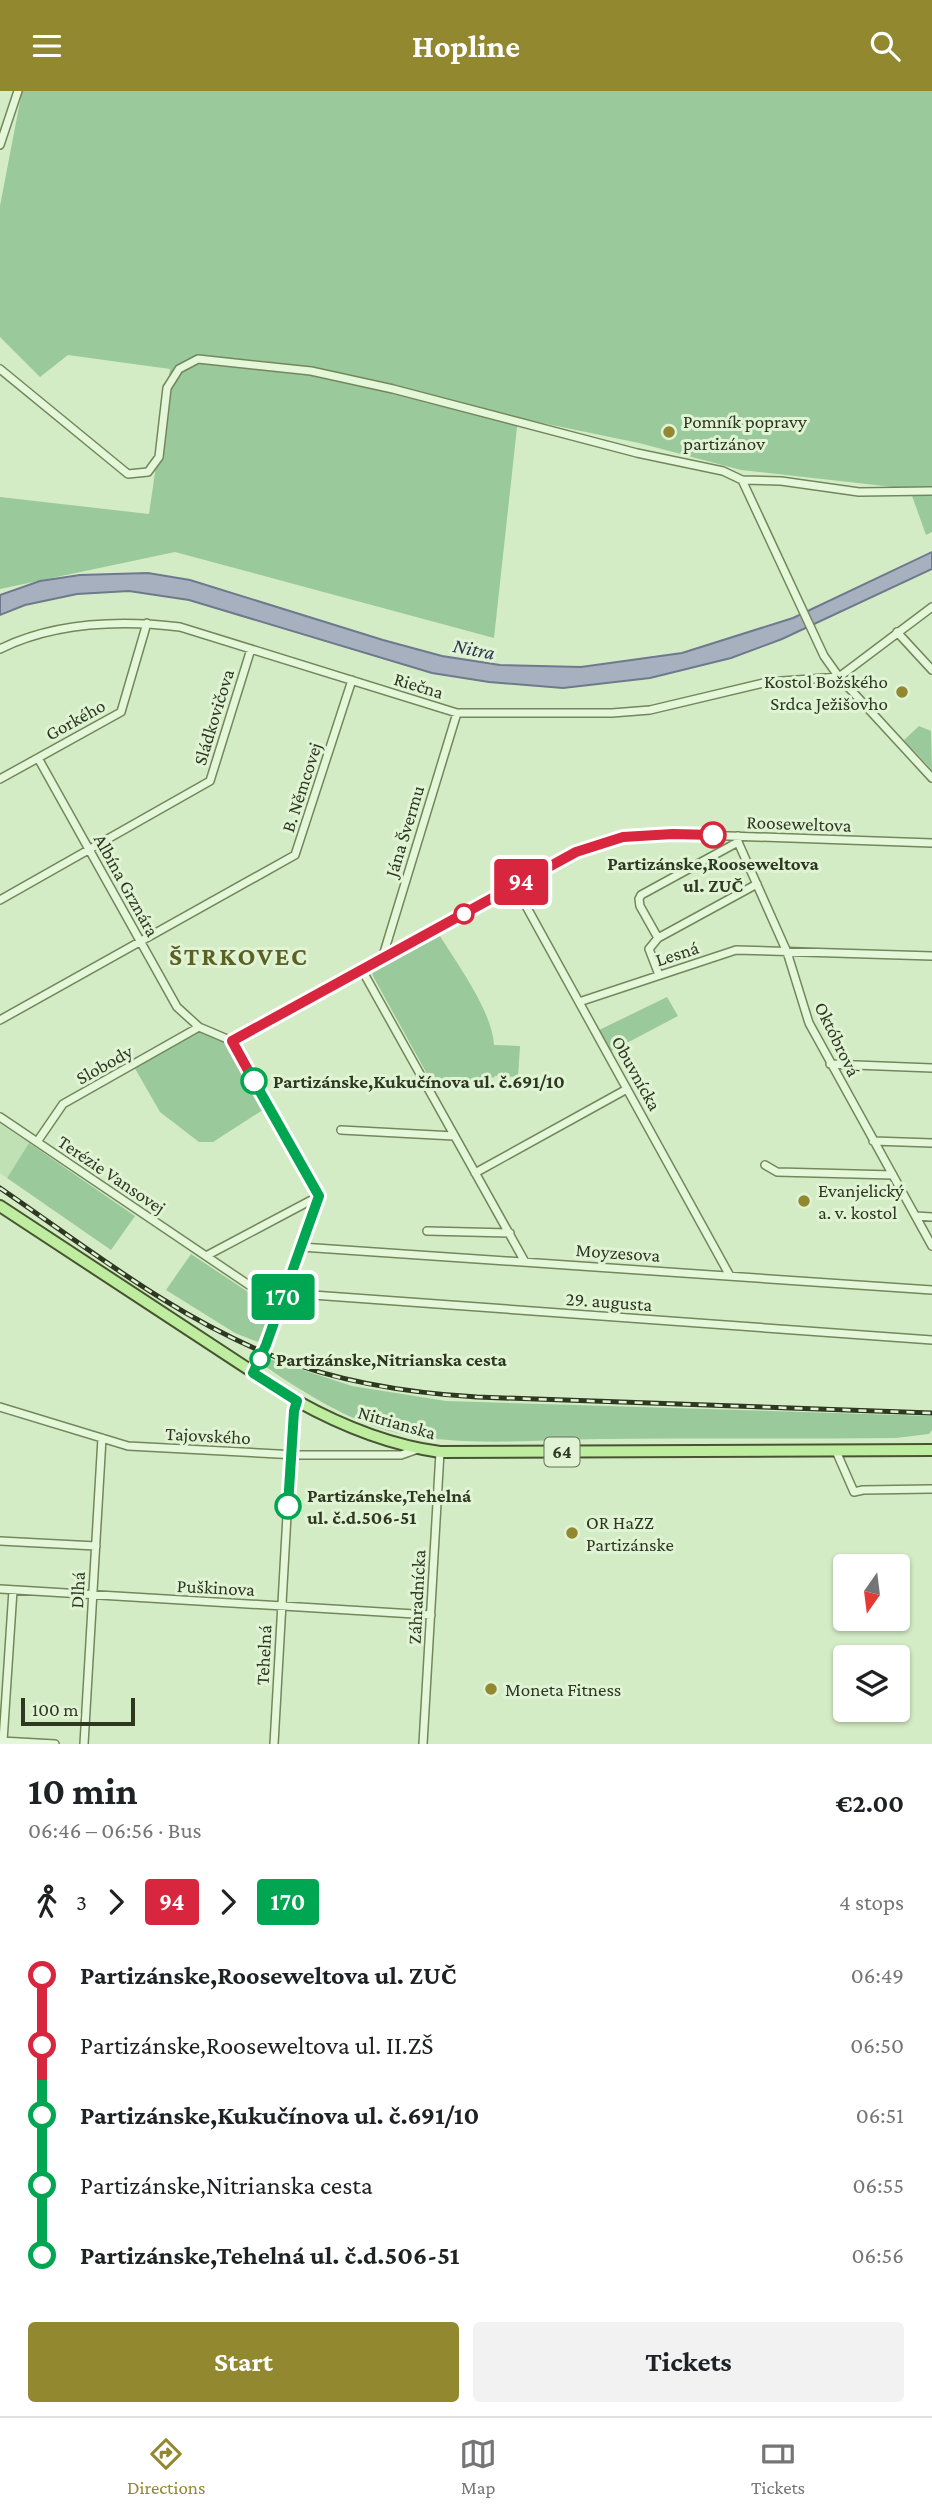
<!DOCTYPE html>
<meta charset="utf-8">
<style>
:root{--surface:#fff;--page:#f2f2f2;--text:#202124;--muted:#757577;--line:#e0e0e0;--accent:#918830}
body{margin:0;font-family:"Crimson Pro",serif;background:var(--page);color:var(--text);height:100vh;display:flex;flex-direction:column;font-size:26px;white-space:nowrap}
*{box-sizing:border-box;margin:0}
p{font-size:23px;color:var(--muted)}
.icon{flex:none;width:38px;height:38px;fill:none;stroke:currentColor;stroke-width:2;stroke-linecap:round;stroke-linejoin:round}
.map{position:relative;height:1653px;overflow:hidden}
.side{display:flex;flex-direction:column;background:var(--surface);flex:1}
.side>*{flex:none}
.badge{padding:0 14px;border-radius:5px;font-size:24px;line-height:46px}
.needle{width:46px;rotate:194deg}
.tools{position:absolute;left:833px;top:1463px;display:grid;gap:14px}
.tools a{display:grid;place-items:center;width:77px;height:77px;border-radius:7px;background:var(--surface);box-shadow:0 2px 5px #0004;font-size:35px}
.scale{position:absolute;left:21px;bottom:18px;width:114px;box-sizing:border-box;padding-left:7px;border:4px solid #2e371f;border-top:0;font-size:19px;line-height:24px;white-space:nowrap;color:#2e371f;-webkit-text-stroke:5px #e0f4d5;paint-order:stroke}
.map>.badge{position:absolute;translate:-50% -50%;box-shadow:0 0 0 4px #fff}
.legs{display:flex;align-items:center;gap:10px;height:77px;padding:0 28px;font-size:23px}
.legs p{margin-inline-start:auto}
.overview{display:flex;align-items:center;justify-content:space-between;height:119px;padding:0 28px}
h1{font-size:38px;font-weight:700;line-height:52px}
.cta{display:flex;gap:14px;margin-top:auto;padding:14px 28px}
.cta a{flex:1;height:80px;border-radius:7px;background:var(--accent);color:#fff;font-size:28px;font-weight:700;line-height:80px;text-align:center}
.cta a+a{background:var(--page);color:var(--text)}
ul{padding:0 28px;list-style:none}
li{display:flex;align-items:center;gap:24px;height:70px;font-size:26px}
li i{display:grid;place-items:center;width:10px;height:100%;margin:0 9px;background:currentColor}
li i::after{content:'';width:18px;height:18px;margin:-9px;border:5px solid;border-radius:50%;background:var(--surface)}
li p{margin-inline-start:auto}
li:first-child i{background:linear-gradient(#0000 50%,currentColor 0)}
li:last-child i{background:linear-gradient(currentColor 50%,#0000 0)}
header{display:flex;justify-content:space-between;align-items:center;height:91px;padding:0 28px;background:var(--accent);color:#fff;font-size:32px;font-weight:700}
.tabs{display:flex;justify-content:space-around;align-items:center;height:98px;border-top:2px solid var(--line);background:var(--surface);font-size:19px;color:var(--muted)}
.tabs a{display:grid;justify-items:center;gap:4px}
.tabs .current{color:var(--accent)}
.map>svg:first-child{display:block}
.farmland{fill:#bfe1b3}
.green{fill:#9ac99b}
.water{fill:#a7b0bf;stroke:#6e798d;stroke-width:2}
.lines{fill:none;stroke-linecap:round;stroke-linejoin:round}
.street-casing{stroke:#74865c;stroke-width:10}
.primary-casing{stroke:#475430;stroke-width:14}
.street{stroke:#e4f7d8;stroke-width:7}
.primary{stroke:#bfeda0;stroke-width:10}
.rail-casing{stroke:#2e371f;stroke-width:5}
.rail{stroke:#e0f4d5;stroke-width:2.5;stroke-dasharray:8;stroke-linecap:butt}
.line-1-casing{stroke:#fff;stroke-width:16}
.line-2-casing{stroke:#fff;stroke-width:16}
.line-1{stroke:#d7263d;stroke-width:10}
.line-2{stroke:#00a651;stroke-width:10}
.poi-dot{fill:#918830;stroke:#e0f4d5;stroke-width:2.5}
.stop-1-dot{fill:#fff;stroke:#d7263d;stroke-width:3.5}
.stop-2-dot{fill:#fff;stroke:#00a651;stroke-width:3.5}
.labels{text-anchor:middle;stroke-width:6;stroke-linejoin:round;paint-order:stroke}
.shield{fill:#e0f4d5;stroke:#637056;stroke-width:2}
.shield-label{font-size:18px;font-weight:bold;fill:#2e371f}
.poi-label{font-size:19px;fill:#2e371f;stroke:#e0f4d5;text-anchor:start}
.street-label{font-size:19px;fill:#2e371f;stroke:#e0f4d5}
.stop-label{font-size:19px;font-weight:bold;fill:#2e371f;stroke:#e0f4d5;text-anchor:start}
.water-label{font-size:21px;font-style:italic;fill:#303656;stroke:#e0f4d5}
.district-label{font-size:26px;font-weight:bold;letter-spacing:2px;fill:#5a6121;stroke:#e0f4d5}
</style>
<header><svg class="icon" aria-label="menu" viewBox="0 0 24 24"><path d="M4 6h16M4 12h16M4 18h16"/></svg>Hopline<svg class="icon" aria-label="search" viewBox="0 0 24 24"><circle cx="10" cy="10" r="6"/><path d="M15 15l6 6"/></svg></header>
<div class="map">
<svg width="932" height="1653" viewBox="0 0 932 1653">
<rect width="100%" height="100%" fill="#d4ecc5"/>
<!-- farmland -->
<path class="farmland" d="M0,1033L29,1052L7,1087L0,1082Z"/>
<!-- green -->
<path class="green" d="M22,0H932V398H911L741,379L639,352L518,327L494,547L175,461L0,498V406L149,423L170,278L68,264L40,286L0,246V115Z
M911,402L932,403V441L926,444Z
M919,635L931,640L932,679L904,649Z
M440,845C458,874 492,920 494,954L520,955L518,986L495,985L493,987L488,984L478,994L432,992L374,887L372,882Z
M667,906L678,925L604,964L593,942Z
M199,936L232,950L269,1015L213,1051H199L160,1021L133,974Z
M29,1052L135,1125L111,1159L7,1087Z
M191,1163L272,1217L258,1251L235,1242L166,1199Z
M266,1267L352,1295L446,1310L932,1325V1339L929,1343L896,1347C797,1348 698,1347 599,1348C533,1349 463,1356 398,1342C350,1331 306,1303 266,1276Z"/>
<!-- water -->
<path class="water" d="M932,461V478L782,548L731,567L650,587L563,597L489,591L432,582L189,509L129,500L77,503L25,514L0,524V504L40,490L80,484L148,482L190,489L383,549L442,565L500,574L581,576L682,562L793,527Z"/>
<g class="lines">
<defs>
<path id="street" d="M0,54L18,0
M0,278L128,383L148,381L159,366L167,297L179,278L198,268L311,280L393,298L637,362L723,380L742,389L781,390L859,401L932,400
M742,389L824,565L839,586L932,687
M897,541L932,579
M0,558C55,531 120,529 180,536L457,622H612L650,619L768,591L839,586
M839,586L932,516
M38,667L177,916L199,936L232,950
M0,688L121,621L147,532
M738,745V751L787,861L809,932L932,1155
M515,795L730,1185
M0,809L210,690L251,558
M658,847L640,815L639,808L641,804L738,751
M382,868L457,622
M362,879L525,1171
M659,884L649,858L658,847L757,793
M579,911L736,859L932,865
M0,929L295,764L352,589
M232,950L576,761L623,746L673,743L932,752
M232,950L319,1105L266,1253L253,1282
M830,973L932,977
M0,1026L280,1215
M341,1039L454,1045
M873,1050L932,1052
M37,1051L63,1013L199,936
M765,1074L777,1081L893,1084
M475,1082L627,998
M916,1125L932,1126
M427,1140L510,1142
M301,1156L932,1199
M206,1165L319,1105
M285,1202L932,1249
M0,1316L128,1355L297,1364H401L418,1358
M836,1360L854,1401L863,1399L932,1398
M0,1450L96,1455
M0,1498L431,1524
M1,1650L55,1653
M3,1650L13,1499
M84,1653L102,1347
M274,1653L291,1354L294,1320L297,1310
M423,1653L440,1361"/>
<path id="primary" d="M0,1115L297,1310C342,1335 389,1354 440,1361L932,1359"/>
</defs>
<!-- street casing -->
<use href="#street" class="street-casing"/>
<!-- primary casing -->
<use href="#primary" class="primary-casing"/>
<!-- street -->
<use href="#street" class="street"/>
<!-- primary -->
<use href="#primary" class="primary"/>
<defs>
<path id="rail" d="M0,1097C89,1158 177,1228 278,1267C342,1292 409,1302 477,1306L932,1322"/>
</defs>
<!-- rail casing -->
<use href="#rail" class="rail-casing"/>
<!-- rail -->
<use href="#rail" class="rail"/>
</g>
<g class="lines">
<defs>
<path id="line-1" d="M254,990L232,950L576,761L623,746L673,743L713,744"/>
<path id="line-2" d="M254,990L319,1105L266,1254L253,1282L297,1310L294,1320L288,1415"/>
</defs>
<!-- line-1 casing -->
<use href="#line-1" class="line-1-casing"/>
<!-- line-2 casing -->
<use href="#line-2" class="line-2-casing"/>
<!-- line-1 -->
<use href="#line-1" class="line-1"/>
<!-- line-2 -->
<use href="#line-2" class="line-2"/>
</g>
<!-- markers -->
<g class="poi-dot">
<circle cx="669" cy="341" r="7"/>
<circle cx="902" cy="601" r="7"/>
<circle cx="804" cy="1110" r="7"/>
<circle cx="572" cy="1442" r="7"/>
<circle cx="491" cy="1598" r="7"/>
</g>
<g class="stop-1-dot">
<circle cx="713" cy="744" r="12"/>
<circle cx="464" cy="823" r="9"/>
</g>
<g class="stop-2-dot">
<circle cx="254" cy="990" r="12"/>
<circle cx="260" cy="1268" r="9"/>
<circle cx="288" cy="1415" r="12"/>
</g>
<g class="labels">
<!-- shield labels -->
<rect class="shield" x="544.5" y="1346.5" width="35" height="29" rx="5"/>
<g class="shield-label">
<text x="562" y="1367">64</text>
</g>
<!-- poi labels -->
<g class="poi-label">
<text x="683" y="337">Pomník popravy<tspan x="683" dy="22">partizánov</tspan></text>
<text x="888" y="597" text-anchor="end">Kostol Božského<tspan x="888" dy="22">Srdca Ježišovho</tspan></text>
<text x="818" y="1106">Evanjelický<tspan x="818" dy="22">a. v. kostol</tspan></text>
<text x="586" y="1438">OR HaZZ<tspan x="586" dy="22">Partizánske</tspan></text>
<text x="505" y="1605">Moneta Fitness</text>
</g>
<!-- street labels -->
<g class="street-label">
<text transform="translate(419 594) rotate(17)" y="7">Riečna</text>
<text transform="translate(213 626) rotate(-73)" y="7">Sládkovičova</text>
<text transform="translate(75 628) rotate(-29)" y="7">Gorkého</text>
<text transform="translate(301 696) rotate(-72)" y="7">B. Němcovej</text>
<text transform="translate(799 732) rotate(2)" y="7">Rooseweltova</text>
<text transform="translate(404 740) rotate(-73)" y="7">Jána Švermu</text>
<text transform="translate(127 794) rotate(61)" y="7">Albína Grznára</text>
<text transform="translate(677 862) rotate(-18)" y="7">Lesná</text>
<text transform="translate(838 948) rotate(64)" y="7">Októbrová</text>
<text transform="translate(104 973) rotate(-29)" y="7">Slobody</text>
<text transform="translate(637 982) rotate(61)" y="7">Obuvnícka</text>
<text transform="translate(112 1083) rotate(34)" y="7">Terézie Vansovej</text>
<text transform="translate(618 1161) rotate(4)" y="7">Moyzesova</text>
<text transform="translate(609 1210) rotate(4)" y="7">29. augusta</text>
<text transform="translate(397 1331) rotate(16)" y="7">Nitrianska</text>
<text transform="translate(208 1344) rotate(3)" y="7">Tajovského</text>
<text transform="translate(216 1496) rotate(3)" y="7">Puškinova</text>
<text transform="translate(77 1499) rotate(-87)" y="7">Dlhá</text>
<text transform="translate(416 1506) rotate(-87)" y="7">Záhradnícka</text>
<text transform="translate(263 1564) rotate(-87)" y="7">Tehelná</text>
</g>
<!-- stop labels -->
<g class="stop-label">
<text x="713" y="779" text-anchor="middle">Partizánske,Rooseweltova<tspan x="713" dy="22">ul. ZUČ</tspan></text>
<text x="273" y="997">Partizánske,Kukučínova ul. č.691/10</text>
<text x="276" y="1275">Partizánske,Nitrianska cesta</text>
<text x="307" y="1411">Partizánske,Tehelná<tspan x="307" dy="22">ul. č.d.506-51</tspan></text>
</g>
<!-- water labels -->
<g class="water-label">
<text transform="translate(474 558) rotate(11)" y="7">Nitra</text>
</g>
<!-- district labels -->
<g class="district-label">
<text x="239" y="874">ŠTRKOVEC</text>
</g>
</g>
</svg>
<div class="tools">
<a><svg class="needle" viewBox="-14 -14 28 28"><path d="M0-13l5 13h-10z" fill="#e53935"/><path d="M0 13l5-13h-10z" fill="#757577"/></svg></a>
<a><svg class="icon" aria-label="layers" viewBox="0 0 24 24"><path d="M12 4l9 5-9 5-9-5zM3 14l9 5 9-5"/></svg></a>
</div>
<div class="scale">100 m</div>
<b class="badge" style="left:521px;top:791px;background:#d7263d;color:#fff">94</b>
<b class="badge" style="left:283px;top:1206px;background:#00a651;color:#fff">170</b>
</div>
<section class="side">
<div class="overview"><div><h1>10 min</h1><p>06:46 – 06:56 · Bus</p></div><b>€2.00</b></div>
<div class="legs"><svg class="icon" aria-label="walk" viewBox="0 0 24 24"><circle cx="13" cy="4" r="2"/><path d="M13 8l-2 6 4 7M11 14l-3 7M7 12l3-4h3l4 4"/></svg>3<svg class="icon" aria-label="forward" viewBox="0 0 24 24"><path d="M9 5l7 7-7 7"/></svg><b class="badge" style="background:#d7263d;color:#fff">94</b><svg class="icon" aria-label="forward" viewBox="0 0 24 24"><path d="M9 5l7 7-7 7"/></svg><b class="badge" style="background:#00a651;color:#fff">170</b><p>4 stops</p></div>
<ul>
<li><i style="color:#d7263d"></i><b>Partizánske,Rooseweltova ul. ZUČ</b><p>06:49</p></li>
<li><i style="color:#d7263d"></i><span>Partizánske,Rooseweltova ul. II.ZŠ</span><p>06:50</p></li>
<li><i style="color:#00a651"></i><b>Partizánske,Kukučínova ul. č.691/10</b><p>06:51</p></li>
<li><i style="color:#00a651"></i><span>Partizánske,Nitrianska cesta</span><p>06:55</p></li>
<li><i style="color:#00a651"></i><b>Partizánske,Tehelná ul. č.d.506-51</b><p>06:56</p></li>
</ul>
<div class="cta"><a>Start</a><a>Tickets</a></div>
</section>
<nav class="tabs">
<a class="current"><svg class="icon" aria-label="directions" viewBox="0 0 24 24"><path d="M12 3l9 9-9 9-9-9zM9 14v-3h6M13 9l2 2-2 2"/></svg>Directions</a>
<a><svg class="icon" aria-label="map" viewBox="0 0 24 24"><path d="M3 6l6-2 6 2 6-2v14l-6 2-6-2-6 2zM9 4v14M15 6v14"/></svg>Map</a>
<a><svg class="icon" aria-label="tickets" viewBox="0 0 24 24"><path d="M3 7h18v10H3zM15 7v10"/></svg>Tickets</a>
</nav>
